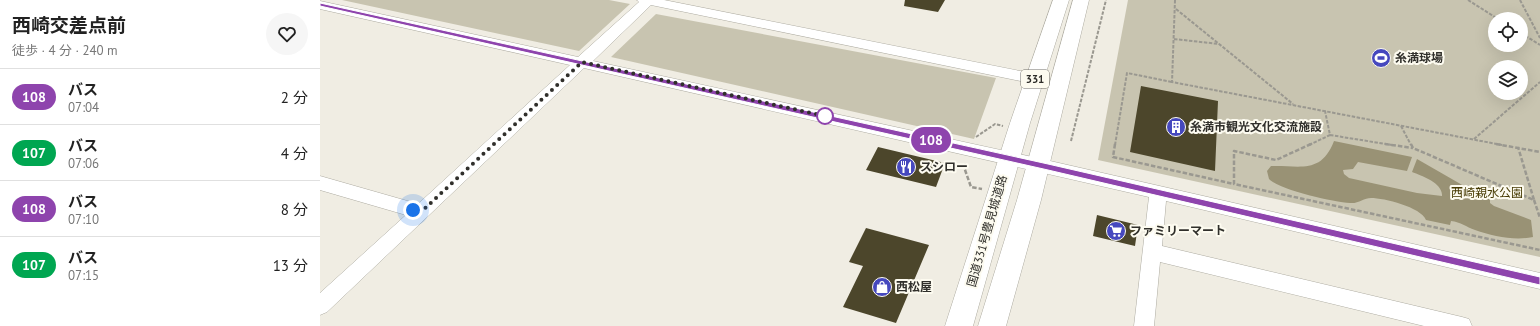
<!DOCTYPE html>
<html lang="ja">
<meta charset="utf-8">
<style>
:root{--surface:#fff;--page:#f6f6f6;--text:#222;--muted:#767676;--line:#e0e0e0}
body{margin:0;font-family:"PT Sans","Noto Sans JP",sans-serif;background:var(--page);color:var(--text);height:100vh;display:flex;flex-direction:column;font-size:15px;white-space:nowrap}
*{box-sizing:border-box;margin:0}
p{font-size:13px;color:var(--muted)}
.icon{flex:none;width:22px;height:22px;fill:none;stroke:currentColor;stroke-width:2;stroke-linecap:round;stroke-linejoin:round}
.map{position:relative;flex:1;overflow:hidden}
.details{display:flex;flex-direction:column;background:var(--surface);width:320px}
.details>*{flex:none}
.badge{padding:0 8px;border-radius:13px;font-size:14px;line-height:26px}
.fabs{position:absolute;left:1168px;top:12px;display:grid;gap:8px}
.fabs a{display:grid;place-items:center;width:40px;height:40px;border-radius:50%;background:var(--surface);box-shadow:0 4px 16px #0002;font-size:20px}
.you{position:absolute;width:20px;height:20px;margin:-10px;border:3px solid #fff;border-radius:50%;background:#1a73e8;box-shadow:0 0 0 6px #1a73e833}
.map>.badge{position:absolute;translate:-50% -50%;box-shadow:0 0 0 2px #fff}
.round{display:grid;place-items:center;flex:none;width:42px;height:42px;border-radius:21px;background:var(--page)}
.overview{display:flex;align-items:center;justify-content:space-between;height:68px;padding:0 12px}
h1{font-size:19px;font-weight:700;line-height:30px}
ul{padding:0;list-style:none}
li{display:flex;align-items:center;gap:12px;height:56px;padding:0 12px;border-top:1px solid var(--line)}
li div{flex:1}
li b{display:block;font-size:15px}
li em{font-style:normal}
li .badge{min-width:44px;font-weight:700;text-align:center}
main{display:flex;flex:1;min-height:0}
.map>svg:first-child{display:block}
.green{fill:#c8c4b0;fill-rule:evenodd}
.water{fill:#999275}
.building{fill:#4c462b}
.lines{fill:none;stroke-linecap:round;stroke-linejoin:round}
.minor-casing{stroke:#adaba1;stroke-width:1}
.highway-casing{stroke:#adaba1;stroke-width:1}
.path-far1{stroke:#9a9890;stroke-width:2;stroke-dasharray:3.5 1.5;stroke-linecap:butt}
.path{stroke:#9a9890;stroke-width:2.5;stroke-dasharray:4.5 2;stroke-linecap:butt}
.minor{fill:#fff;fill-rule:evenodd}
.highway{fill:#fff;fill-rule:evenodd}
.line{fill:#8e44ad;stroke:#fff}
.walk{stroke:#302f2b;stroke-width:4;stroke-dasharray:0 7.2}
.stop-dot{fill:#fff;stroke:#8e44ad;stroke-width:2}
.labels{text-anchor:middle;stroke-width:4;stroke-linejoin:round;paint-order:stroke}
.shield{fill:#fdfbf0;stroke:#6e6c66;stroke-width:1}
.shield-label{font-size:11px;font-weight:bold;fill:#302f2b}
.poi-label{font-size:12px;font-weight:bold;fill:#302f2b;stroke:#fdfbf0;text-anchor:start}
.park-label{font-size:12px;fill:#453900;stroke:#fdfbf0}
.street-label{font-size:12px;fill:#302f2b;stroke:#fdfbf0}
</style>
<main>
<section class="details">
<div class="overview"><div><h1>西崎交差点前</h1><p>徒歩 · 4 分 · 240 m</p></div><a class="round"><svg class="icon" aria-label="heart" viewBox="0 0 24 24"><path d="M12 20l-8-8c-3-5 5-10 8-4 3-6 11-1 8 4z"/></svg></a></div>
<ul>
<li><span class="badge" style="background:#8e44ad;color:#fff">108</span><div><b>バス</b><p>07:04</p></div><em>2 分</em></li>
<li><span class="badge" style="background:#00a651;color:#fff">107</span><div><b>バス</b><p>07:06</p></div><em>4 分</em></li>
<li><span class="badge" style="background:#8e44ad;color:#fff">108</span><div><b>バス</b><p>07:10</p></div><em>8 分</em></li>
<li><span class="badge" style="background:#00a651;color:#fff">107</span><div><b>バス</b><p>07:15</p></div><em>13 分</em></li>
</ul>
</section>
<div class="map">
<svg width="1220" height="326" viewBox="0 0 1220 326">
<rect width="100%" height="100%" fill="#f0ede3"/>
<!-- green -->
<path class="green" d="M22,0H289L310,4L259,51Z
M808,0H1220V257L778,160ZM1175,19H1201V45H1175ZM1175,67H1201V93H1175Z
M336,14L676,78L654,139L291,57Z"/>
<!-- water -->
<path class="water" d="M1014,141L1092,157L1087,171L1038,162L1033,169L1023,170L1024,174L1029,178L1097,193L1122,196C1123,183 1102,176 1092,172L1097,159L1144,186L1170,197V203L1174,206L1211,220L1213,237C1194,241 1173,236 1155,230C1146,227 1141,222 1131,221L1130,225L1106,220C1101,207 1064,198 1051,198C1044,198 1038,204 1030,203C1014,202 960,190 949,179L947,171L951,166C979,165 1001,175 1014,141Z"/>
<!-- building -->
<path class="building" d="M585,0H625L618,12L584,6Z
M821,86L898,101L895,171L810,152Z
M558,147L625,163L616,187L546,170Z
M777,215L818,225L815,246L773,236Z
M546,228L609,245L576,323L523,307L543,266L529,262Z"/>
<g class="lines">
<defs>
<path id="minor" d="M317,0H344L715,74L720,76L723,79L720,82L715,84L331,5L273,61L717,158L1220,273V289L846,201L842,246L1142,317L1149,319L1152,326H1104L840,262L834,326H814L829,197L264,68L7,312L0,315V293L86,215L0,190V176L98,204L250,65L0,9V1L258,57L319,2Z"/>
<path id="highway" d="M733,0H749L710,123L653,326H625L690,123Z
M753,0H769L721,200L686,326H658L697,200Z"/>
</defs>
<!-- minor casing -->
<use href="#minor" class="minor-casing"/>
<!-- highway casing -->
<use href="#highway" class="highway-casing"/>
<!-- path-far1 -->
<path class="path-far1" d="M855,0L852,82L1182,145
M1148,0L1178,19
M1200,0L1220,38
M856,9L973,104
M1201,33L1220,45
M854,39L899,44
M1081,126L1091,145
M1010,135L1072,145
M656,137L675,124L683,126
M1154,139L1220,82
M751,141L786,0
M795,145L807,73L852,82
M989,145L1010,135L1005,111"/>
<!-- path -->
<path class="path" d="M795,144L793,157L914,184
M991,144L956,160L914,151V184L1220,250
M1065,144L1093,148
M1091,144L1093,148L1214,200L1198,147
M1176,144L1220,152
M646,164L644,167L651,187L662,189
M1214,200L1220,218"/>
<!-- minor -->
<use href="#minor" class="minor"/>
<!-- highway -->
<use href="#highway" class="highway"/>
</g>
<!-- line -->
<path class="line" d="M0,3L728,164L1220,277V285L728,170L0,6Z"/>
<g class="lines">
<!-- walk -->
<path class="walk" d="M93,210L101,212L262,62L505,116"/>
</g>
<!-- icons -->
<defs>
<symbol id="stadium-disc" viewBox="-11 -11 22 22"><circle r="9.5" fill="#4648be" stroke="#fdfbf0"/><path d="M0-5a6.5 5 0 1 0 0 10a6.5 5 0 1 0 0-10ZM-3.5-1.8h7v3.6h-7Z" fill="#fff"/></symbol>
<symbol id="building-disc" viewBox="-11 -11 22 22"><circle r="9.5" fill="#4648be" stroke="#fdfbf0"/><path d="M-4-6H4V6H1V3H-1V6H-4ZM-2.5-4.3h1.7v1.8h-1.7ZM.8-4.3h1.7v1.8H.8ZM-2.5-1h1.7V.8h-1.7ZM.8-1h1.7V.8H.8Z" fill="#fff"/></symbol>
<symbol id="restaurant-disc" viewBox="-11 -11 22 22"><circle r="9.5" fill="#4648be" stroke="#fdfbf0"/><path d="M-5-6h1v4h1v-4h1v4h1v-4h1v5L-1.5 .5V6h-2V.5L-5-1ZM5-6V6H3V1.5H1.5Q1.5-4 5-6Z" fill="#fff"/></symbol>
<symbol id="supermarket-disc" viewBox="-11 -11 22 22"><circle r="9.5" fill="#4648be" stroke="#fdfbf0"/><path d="M-6-5.5h2.5l.6 2H6L4.5 2H-2.5L-4.4-4H-6ZM-1.5 3.2a1.3 1.3 0 1 0 .1 0ZM3 3.2a1.3 1.3 0 1 0 .1 0Z" fill="#fff"/></symbol>
<symbol id="shop-disc" viewBox="-11 -11 22 22"><circle r="9.5" fill="#4648be" stroke="#fdfbf0"/><path d="M-5-2.5h2.3a2.7 3.5 0 0 1 5.4 0H5L5.5 6h-11ZM-1.5-2.5h3a1.5 2.3 0 0 0-3 0Z" fill="#fff"/></symbol>
</defs>
<g fill-rule="evenodd">
<use href="#stadium-disc" x="1050" y="47" width="22" height="22"/>
<use href="#building-disc" x="845" y="116" width="22" height="22"/>
<use href="#restaurant-disc" x="575" y="156" width="22" height="22"/>
<use href="#supermarket-disc" x="785" y="220" width="22" height="22"/>
<use href="#shop-disc" x="551" y="276" width="22" height="22"/>
</g>
<!-- markers -->
<circle class="stop-dot" cx="505" cy="116" r="8"/>
<g class="labels">
<!-- shield labels -->
<rect class="shield" x="701" y="70" width="28" height="18" rx="3"/>
<g class="shield-label">
<text x="715" y="83">331</text>
</g>
<!-- poi labels -->
<g class="poi-label">
<text x="1075" y="62">糸満球場</text>
<text x="870" y="131">糸満市観光文化交流施設</text>
<text x="600" y="171">スシロー</text>
<text x="810" y="235">ファミリーマート</text>
<text x="576" y="291">西松屋</text>
</g>
<!-- park labels -->
<g class="park-label">
<text x="1167" y="197">西崎親水公園</text>
</g>
<!-- street labels -->
<g class="street-label">
<text transform="translate(667 231) rotate(-74)" y="4">国道331号豊見城道路</text>
</g>
</g>
</svg>
<div class="fabs">
<a><svg class="icon" aria-label="locate" viewBox="0 0 24 24"><circle cx="12" cy="12" r="6"/><path d="M12 2v4M12 18v4M2 12h4M18 12h4"/></svg></a>
<a><svg class="icon" aria-label="layers" viewBox="0 0 24 24"><path d="M12 4l9 5-9 5-9-5zM3 14l9 5 9-5"/></svg></a>
</div>
<div class="you" style="left:93px;top:210px"></div>
<b class="badge" style="left:611px;top:140px;background:#8e44ad;color:#fff">108</b>
</div>
</main>
